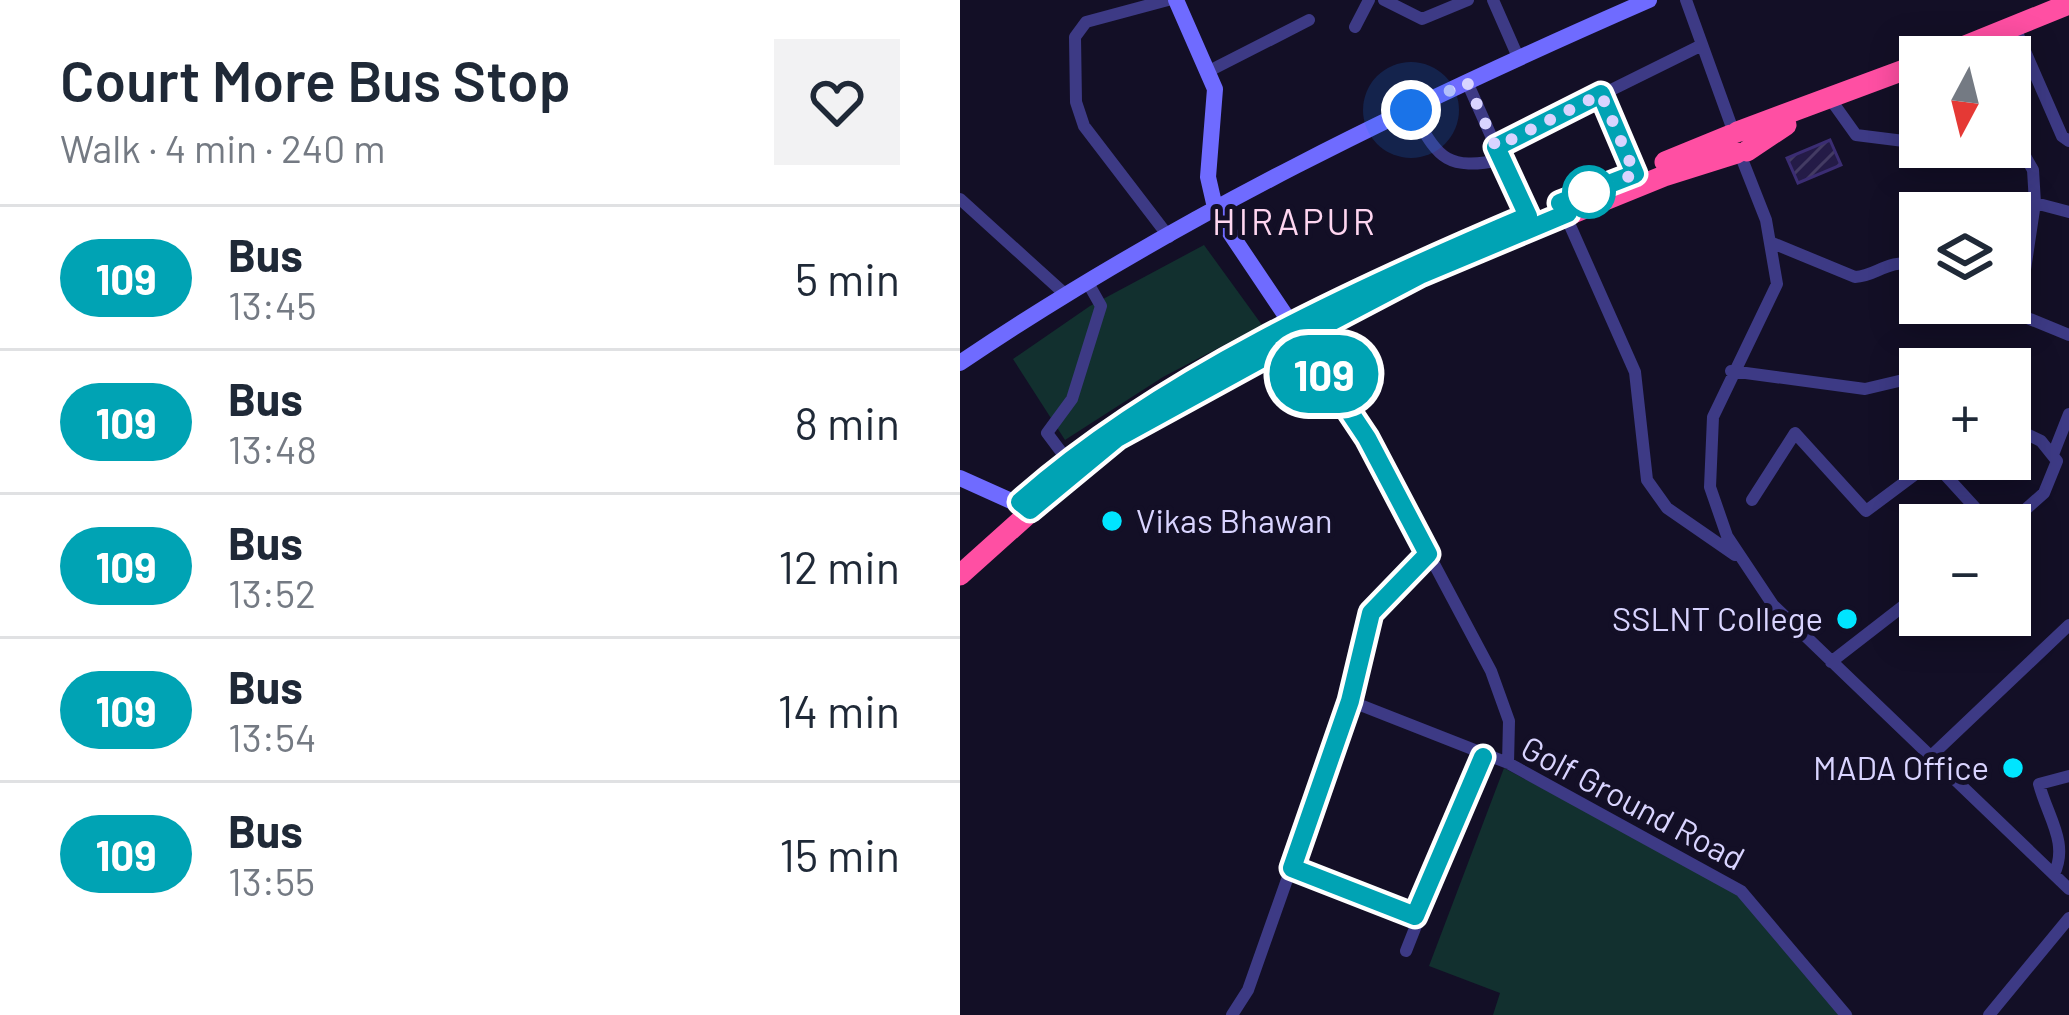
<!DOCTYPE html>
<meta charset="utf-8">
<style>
:root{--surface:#fff;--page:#f2f2f3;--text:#1f2937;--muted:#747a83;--line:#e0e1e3}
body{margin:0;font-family:Barlow,sans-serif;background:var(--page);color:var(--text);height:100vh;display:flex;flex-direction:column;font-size:45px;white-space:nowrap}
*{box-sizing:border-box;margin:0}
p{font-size:39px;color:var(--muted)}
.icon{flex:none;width:66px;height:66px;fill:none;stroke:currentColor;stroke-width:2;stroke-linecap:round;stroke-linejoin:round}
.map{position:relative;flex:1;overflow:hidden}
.side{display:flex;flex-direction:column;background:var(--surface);width:960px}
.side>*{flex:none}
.badge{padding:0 24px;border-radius:39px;font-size:42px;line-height:78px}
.needle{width:78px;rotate:187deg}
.fabs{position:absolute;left:939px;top:36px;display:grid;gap:24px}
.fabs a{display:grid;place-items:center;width:132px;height:132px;border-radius:0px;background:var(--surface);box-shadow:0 6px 30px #0003;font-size:60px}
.you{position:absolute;width:60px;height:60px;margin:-30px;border:9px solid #fff;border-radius:50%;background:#1a73e8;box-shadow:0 0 0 18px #1a73e833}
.map>.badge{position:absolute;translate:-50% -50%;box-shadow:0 0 0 6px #fff}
.round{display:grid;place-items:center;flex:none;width:126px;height:126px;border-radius:0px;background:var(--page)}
.overview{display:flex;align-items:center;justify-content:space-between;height:204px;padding:0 60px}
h1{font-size:57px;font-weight:600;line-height:90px}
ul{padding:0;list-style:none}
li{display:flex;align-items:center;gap:36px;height:144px;padding:0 60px;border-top:3px solid var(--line)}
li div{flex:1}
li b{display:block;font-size:45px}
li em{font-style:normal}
li .badge{min-width:132px;font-weight:700;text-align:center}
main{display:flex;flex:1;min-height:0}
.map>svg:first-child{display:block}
.green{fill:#12302f}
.building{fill:url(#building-hatch);stroke:#3b2d73;stroke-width:3}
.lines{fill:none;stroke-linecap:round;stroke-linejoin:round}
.street{stroke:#3d3a85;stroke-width:12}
.secondary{stroke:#6f6bff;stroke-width:16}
.highway{stroke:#ff4fa3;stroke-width:21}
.line-casing{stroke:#fff;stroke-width:27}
.line{stroke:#00a3b4;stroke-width:18}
.walk{stroke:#d9d4ff;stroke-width:12;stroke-dasharray:0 21.6}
.stop-dot{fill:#fff;stroke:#00a3b4;stroke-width:6}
.poi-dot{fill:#00e5ff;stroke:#130f26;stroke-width:4.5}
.labels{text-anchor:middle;stroke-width:10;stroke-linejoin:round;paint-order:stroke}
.poi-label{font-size:33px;fill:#d9d4ff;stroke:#130f26;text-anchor:end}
.street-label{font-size:33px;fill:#d9d4ff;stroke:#130f26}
.neighbourhood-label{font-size:36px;letter-spacing:3px;fill:#ffd6f0;stroke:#130f26}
</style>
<main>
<section class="side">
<div class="overview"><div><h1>Court More Bus Stop</h1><p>Walk · 4 min · 240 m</p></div><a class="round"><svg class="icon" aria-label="heart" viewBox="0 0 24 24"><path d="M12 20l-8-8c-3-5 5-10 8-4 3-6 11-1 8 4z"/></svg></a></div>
<ul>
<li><span class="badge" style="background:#00a3b4;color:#fff">109</span><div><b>Bus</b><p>13:45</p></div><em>5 min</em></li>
<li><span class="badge" style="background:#00a3b4;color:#fff">109</span><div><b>Bus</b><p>13:48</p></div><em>8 min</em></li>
<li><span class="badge" style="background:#00a3b4;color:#fff">109</span><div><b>Bus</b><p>13:52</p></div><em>12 min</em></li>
<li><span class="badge" style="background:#00a3b4;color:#fff">109</span><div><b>Bus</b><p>13:54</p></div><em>14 min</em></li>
<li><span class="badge" style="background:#00a3b4;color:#fff">109</span><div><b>Bus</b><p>13:55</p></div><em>15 min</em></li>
</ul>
</section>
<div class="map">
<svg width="1109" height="1015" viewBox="0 0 1109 1015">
<defs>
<pattern id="building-hatch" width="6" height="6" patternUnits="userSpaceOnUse" patternTransform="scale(3)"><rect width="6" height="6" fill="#241b47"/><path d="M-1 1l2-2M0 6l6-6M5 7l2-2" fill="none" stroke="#433b63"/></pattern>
</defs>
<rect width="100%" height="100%" fill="#130f26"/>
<!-- green -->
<path class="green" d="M244,245L302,325L203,377L105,440L53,359L130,306Z
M544,768L780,893L821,930L893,1015H533L540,993L469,966Z"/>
<!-- building -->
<path class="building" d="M870,140L881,165L838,183L827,158Z"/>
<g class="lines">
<!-- street -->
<path class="street" d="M208,0L126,22L115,37L116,102L124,126L209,237
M424,0L462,19L508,0
M533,0L558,57
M726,0L774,133
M1054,26L1102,136L1109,141
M395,27L409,0
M249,71L349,20
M507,82L536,147
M641,94L675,174
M871,100L896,135L960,143
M451,110C479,157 483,171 542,160
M1025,147L1065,156L1073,170L1075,203L1109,212
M780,154L806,220L817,284L753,417L750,487L767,536L813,605L1109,889
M0,199L106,295
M600,203L675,372L687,480L707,508L775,555
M568,216L536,147L742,45
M810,242L895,277C918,276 923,260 960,263
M1031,303L1109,335
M1058,316L1075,203
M340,337L407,438L531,671L549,721L548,763
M771,371L905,389L960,376
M1094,452L1109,414
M108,461L87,433L112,399L141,306L128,283
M792,500L835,433L906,511L961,470L978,467L1031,525
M1048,525L1084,493L1097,461L1081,441L1050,426
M871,662L960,593
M390,701L548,763L781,891L886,1015
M970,757L1109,625
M332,868L455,916
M1094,874C1109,843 1088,818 1079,784L1109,776
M446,951L523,756
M272,1015L288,990L390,701L411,613L468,554
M1029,1015L1109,918"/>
<!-- secondary -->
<path class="secondary" d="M216,0L255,89L248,177L256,212L340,337
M0,363C214,218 453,103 689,0
M0,478L71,510"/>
<!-- highway -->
<path class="highway" d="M978,57L1109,4
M777,132L960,64
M787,151L826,125
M705,162L771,135
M0,575L135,454L220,400L460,275L704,176L777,153"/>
</g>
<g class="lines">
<defs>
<path id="line" d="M314,352L157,438L70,510L60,502C198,379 398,288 568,216L536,147L641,94L675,174L600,203L608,213L460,275L340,338L407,438L468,554L411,613L390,701L332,868L455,916L523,757"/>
</defs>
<!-- line casing -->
<use href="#line" class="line-casing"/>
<!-- line -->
<use href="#line" class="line"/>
<!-- walk -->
<path class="walk" d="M451,110L507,82L536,147L641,94L675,174L629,192"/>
</g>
<!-- markers -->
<circle class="stop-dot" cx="629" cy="192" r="24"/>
<g class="poi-dot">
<circle cx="152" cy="521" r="12"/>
<circle cx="887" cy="619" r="12"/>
<circle cx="1053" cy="768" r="12"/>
</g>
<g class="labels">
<!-- poi labels -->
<g class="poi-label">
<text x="176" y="533" text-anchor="start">Vikas Bhawan</text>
<text x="863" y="631">SSLNT College</text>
<text x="1029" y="780">MADA Office</text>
</g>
<!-- street labels -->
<g class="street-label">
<text transform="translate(673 803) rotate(28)" y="12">Golf Ground Road</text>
</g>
<!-- neighbourhood labels -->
<g class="neighbourhood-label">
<text x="335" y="235">HIRAPUR</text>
</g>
</g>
</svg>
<div class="fabs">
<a><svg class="needle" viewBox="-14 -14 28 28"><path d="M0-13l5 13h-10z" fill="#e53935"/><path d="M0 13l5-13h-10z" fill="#747a83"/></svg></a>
<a><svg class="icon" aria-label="layers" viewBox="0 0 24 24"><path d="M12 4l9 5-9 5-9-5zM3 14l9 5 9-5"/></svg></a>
<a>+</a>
<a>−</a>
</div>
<div class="you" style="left:451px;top:110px"></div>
<b class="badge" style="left:364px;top:374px;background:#00a3b4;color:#fff">109</b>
</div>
</main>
